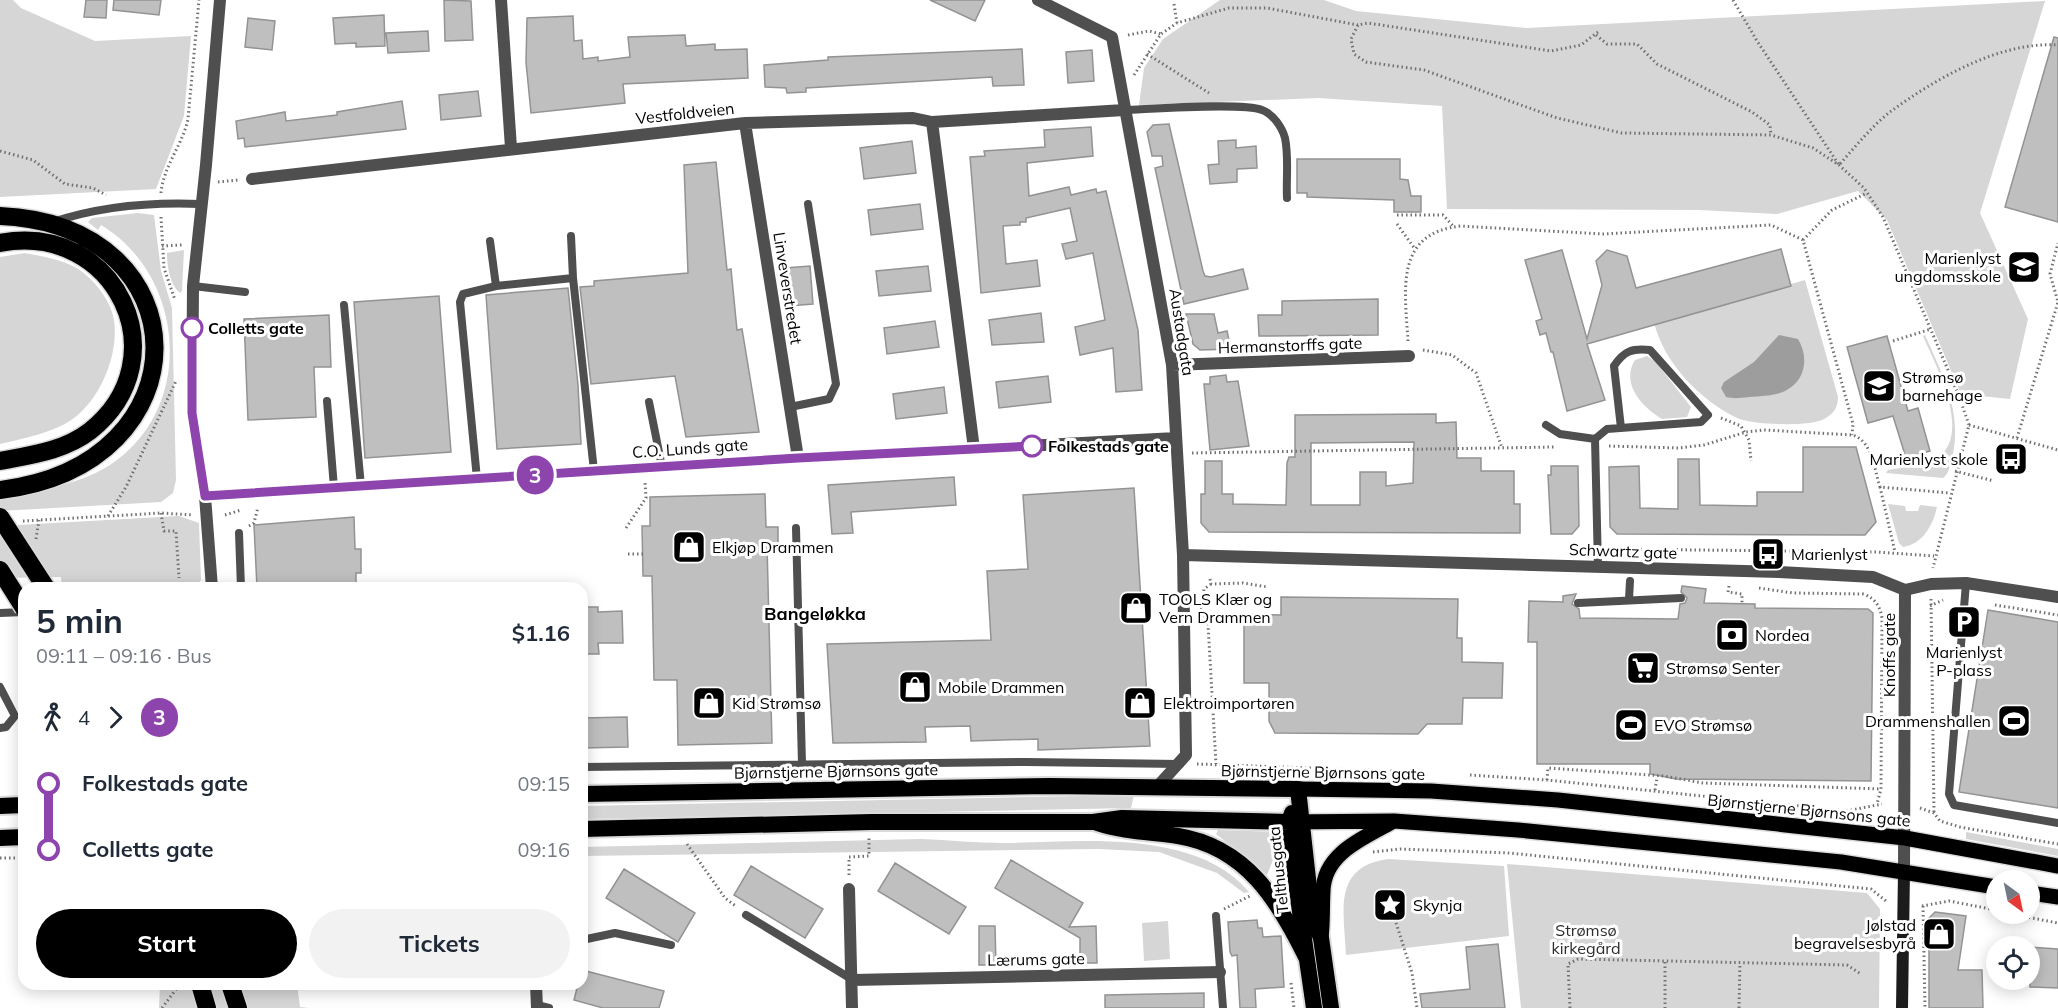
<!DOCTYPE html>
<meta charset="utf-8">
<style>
:root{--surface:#fff;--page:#f2f2f3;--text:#1f2937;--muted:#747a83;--accent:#000}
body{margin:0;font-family:Mulish,sans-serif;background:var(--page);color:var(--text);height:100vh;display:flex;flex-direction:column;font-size:22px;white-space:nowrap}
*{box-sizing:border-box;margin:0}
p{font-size:20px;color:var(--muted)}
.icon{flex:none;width:33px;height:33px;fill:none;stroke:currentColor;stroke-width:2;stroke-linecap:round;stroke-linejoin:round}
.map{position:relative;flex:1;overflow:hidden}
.details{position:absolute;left:18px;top:582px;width:570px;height:408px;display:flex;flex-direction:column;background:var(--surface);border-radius:18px;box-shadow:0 3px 15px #0003}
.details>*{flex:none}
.badge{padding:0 12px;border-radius:20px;font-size:21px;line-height:39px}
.needle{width:39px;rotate:147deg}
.buttons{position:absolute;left:1986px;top:870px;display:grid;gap:12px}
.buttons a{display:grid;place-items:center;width:54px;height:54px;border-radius:50%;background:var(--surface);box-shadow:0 3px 15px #0003;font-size:30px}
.map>.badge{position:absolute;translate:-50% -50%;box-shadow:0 0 0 3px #fff}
.legs{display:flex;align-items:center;gap:9px;height:66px;padding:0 18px;font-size:20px}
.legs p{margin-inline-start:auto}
.summary{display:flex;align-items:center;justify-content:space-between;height:102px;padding:0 18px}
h1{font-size:33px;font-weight:700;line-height:45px}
.primary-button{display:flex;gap:12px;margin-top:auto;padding:12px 18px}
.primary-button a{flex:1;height:69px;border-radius:36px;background:var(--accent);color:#fff;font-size:24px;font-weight:700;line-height:69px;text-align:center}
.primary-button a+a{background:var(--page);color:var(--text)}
ul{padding:0 18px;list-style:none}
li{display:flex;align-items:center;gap:21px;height:66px;font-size:22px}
li i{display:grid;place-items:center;width:9px;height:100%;margin:0 8px;background:currentColor}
li i::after{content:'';width:15px;height:15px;margin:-8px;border:4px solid;border-radius:50%;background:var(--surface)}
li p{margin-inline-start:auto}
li:first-child i{background:linear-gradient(#0000 50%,currentColor 0)}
li:last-child i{background:linear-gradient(currentColor 50%,#0000 0)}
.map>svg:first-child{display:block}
.green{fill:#d6d6d6}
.water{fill:#9d9d9d}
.building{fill:#bfbfbf;stroke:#939393;stroke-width:1.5;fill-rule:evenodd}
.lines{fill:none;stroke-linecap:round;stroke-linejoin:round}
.primary-casing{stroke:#dbdbdb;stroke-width:18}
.trunk-casing{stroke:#dbdbdb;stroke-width:20}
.motorway-casing{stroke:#dbdbdb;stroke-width:21}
.path{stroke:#717171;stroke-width:3;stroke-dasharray:1.5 3;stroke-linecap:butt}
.service{stroke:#4f4f4f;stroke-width:8}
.minor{stroke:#4f4f4f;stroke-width:12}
.secondary{stroke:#1c1c1c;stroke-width:12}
.primary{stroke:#000;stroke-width:15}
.trunk{stroke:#000;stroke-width:16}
.motorway{stroke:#000;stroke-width:18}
.motorway-bridge-casing{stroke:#dbdbdb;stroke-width:21;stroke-linecap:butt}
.motorway-bridge{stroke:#000;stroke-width:18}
.line-1-casing{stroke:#fff;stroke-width:14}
.line-1{stroke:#8e44ad;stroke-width:9}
.stop-1-dot{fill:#fff;stroke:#8e44ad;stroke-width:3}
.labels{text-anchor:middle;stroke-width:6;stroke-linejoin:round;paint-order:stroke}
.street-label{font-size:16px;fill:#000;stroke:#fff}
.poi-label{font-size:16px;fill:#000;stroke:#fff;text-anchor:start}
.stop-label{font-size:16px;font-weight:bold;fill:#000;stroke:#fff;text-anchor:start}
.park-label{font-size:16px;fill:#2d2d2d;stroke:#fff}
.neighbourhood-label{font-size:18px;font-weight:bold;fill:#000;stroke:#fff}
</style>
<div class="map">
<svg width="2058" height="1008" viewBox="0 0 2058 1008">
<rect width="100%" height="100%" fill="#fff"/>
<!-- green -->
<path class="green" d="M0,0H13L21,8L95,41L191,36L184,116L156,189L0,197Z
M1220,0H1324L1356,11L1527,28L2045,1L1980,213L2028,319L2010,399L1961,394L1887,220L1858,191L1777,214L1699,210L1447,209L1442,106L1318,98L1139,105L1144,68L1163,39Z
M138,213L154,215L161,271L172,308L176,480L173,493L161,502L0,511V496C36,492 78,485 110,465C196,409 186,276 101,225L98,230L88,222L92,218Z
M184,250L182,291L180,293C170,285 167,267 167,253Z
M25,253C44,257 69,260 85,274C98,285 111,302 114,320C119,354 101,398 74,418C56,432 22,439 0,444V257Z
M1805,280L1838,397C1838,407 1834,414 1824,419C1811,427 1751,425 1737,418C1699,399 1665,364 1654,323Z
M1925,335C1943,376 1963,412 1952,458C1950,465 1949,474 1943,478L1886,473L1888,470C1902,467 1922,467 1934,460C1975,438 1936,366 1923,336Z
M1647,356L1655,361L1691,407L1687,417L1662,419C1643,408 1620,384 1635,360Z
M1888,504L1905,506L1906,511H1918L1920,505L1937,507C1933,525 1923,544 1903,547L1899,543Z
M179,516L199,523L201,580L195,588H62L61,577L0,578V526Z
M1134,795L1131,808L582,819V806Z
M1218,830L1282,832L1286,853L1273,860L1267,875L1216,834Z
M1966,832L2058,849V856L1966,839Z
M921,839C949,840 977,843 1004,843C1080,842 1195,828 1249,892L1244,893L1217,873L1159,852L1099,849L582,856V847Z
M1388,859L1504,866L1509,936L1346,955C1344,911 1332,867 1388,859Z
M1507,864L1867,893L1880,909L1879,1008H1521Z
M1168,921L1170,959L1144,961L1142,923Z
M160,984H297L300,1007L309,1008H159Z"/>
<!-- water -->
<path class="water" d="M1779,335L1798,339C1809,357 1806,381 1785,391C1775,396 1760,396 1749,397C1740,398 1734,399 1726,397L1721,388L1724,382L1754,362Z"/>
<!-- building -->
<path class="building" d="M86,0H107L106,18L84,17Z
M114,0H161L159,15L113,10Z
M444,0L471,1L473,40L445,41Z
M930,0H985L975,21Z
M384,15L385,46L356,47V43L335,44L333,18Z
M573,16L574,41L582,40L583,59L598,57V61L630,57L628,37L685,35L686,46L715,44V50L747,49L748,78L623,84L625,103L531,113L526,62L527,18Z
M248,18L275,21L272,50L245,47Z
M428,31L429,51L388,53L386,33Z
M2054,37L2058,38V222L2005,207Z
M1022,49L1024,85L993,86L992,77L806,88V92L787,93L786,88L765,87L764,65L828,60V57Z
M1092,50L1094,81L1068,83L1066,52Z
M478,91L481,116L441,120L439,95Z
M402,101L406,129L245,147L244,138L238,139L236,121L285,112L286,121L337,115V112Z
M1169,124L1203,271L1205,276L1211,277L1243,269L1248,289L1184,304L1155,168L1163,166L1162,156H1152L1147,132L1153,125Z
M1091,127L1093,156L1027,163L1029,196L1069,187L1071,195L1096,189L1097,193L1106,191L1138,330L1142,390L1116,392L1113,348L1080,355L1075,327L1105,320L1093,253L1066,259L1062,244L1077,241L1070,208L1026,218V222H1020V225L1003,226L1006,264L1037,260L1040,286L981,293L970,157L985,156L984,151L1045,147L1044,130Z
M1236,140V148L1256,146L1257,168L1237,169V182L1210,184L1208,165L1219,164L1218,141Z
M912,141L916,173L864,179L860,148Z
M1297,159H1400V179L1408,180L1411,196H1421V212H1394V200L1307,197V193H1297Z
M716,162L727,270L731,269L737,330L742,329L759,432L686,437L675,376L591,384L580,287L594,286V281L688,273L684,165Z
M920,204L923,229L871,235L868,210Z
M1781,249L1791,286L1587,344L1605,400L1567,411L1553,352H1551L1546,333L1540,335L1536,321L1542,319L1525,260L1562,250L1587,339L1602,285L1596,261L1607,250L1627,256L1636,288Z
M810,266L813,304L788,306L785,268Z
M928,266L931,291L879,296L876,271Z
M568,288L578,385L581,444L497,449L486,295Z
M439,296L451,452L365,458L354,302Z
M1378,299V335L1259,336L1258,315H1282V301Z
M1041,313L1044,342L992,345L989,320Z
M1186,314H1214L1218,333L1227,331L1231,349L1200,350L1193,344Z
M329,315L331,367H314L316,417L248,420L244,319Z
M935,321L939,347L887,354L884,328Z
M1887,336L1908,411L1918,408L1930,451L1906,458L1893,416L1868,423L1847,347Z
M1226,375L1227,382L1238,381L1249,446L1210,450L1204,384H1210V377Z
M1048,376L1051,402L999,408L996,382Z
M944,387L947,413L896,419L893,394Z
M1436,414V423L1456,422L1457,458H1481V471H1514V504H1520V533L1209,532L1201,523V494H1205V461H1222V494H1233V504L1286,505L1287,463L1289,457H1295V415ZM1414,442L1413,483L1386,486V472H1360V505H1311V443Z
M1803,447H1856L1876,522L1865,535L1617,534L1610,527L1609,467L1639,466L1640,508L1678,509V459H1699L1700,505L1757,506V492H1803Z
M1551,466H1578L1579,526L1572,534H1551L1548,475H1551Z
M954,477L956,505L851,512L853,533L832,534L828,485Z
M1134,488L1150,746L1038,750V739L971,741L970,726L925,727L926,742L833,743L827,644L991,640L987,571L1028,569L1023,495Z
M765,494L766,527H778V544H767L772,743L678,745L677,680H654L652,576H643L642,526H650V497Z
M354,517L355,549H361V573H356V588H257L254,525Z
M1682,586L1706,589L1704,603L1755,604V608L1868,609L1873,613L1871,781L1676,779L1650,774V764H1537V642H1528L1529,601L1563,602V596L1576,594L1572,604L1579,609L1580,618L1678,619L1680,604L1685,603L1687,598L1681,592Z
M1281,597L1458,599L1457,638H1462V662L1503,663L1502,698H1463L1462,724H1427L1418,734L1275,733L1269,721V683H1244V614L1281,615Z
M582,607H598V612L622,611L623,643H598L599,654H582Z
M1988,610L2058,622V808L1959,792Z
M627,717L628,747L582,748V718Z
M1011,860L1083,903L1069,927L1096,926L1097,963H1080V938L995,888Z
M895,863L966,907L949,934L878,891Z
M751,866L823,909L805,938L734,895Z
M624,869L695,913L678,942L606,898Z
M1935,912L1966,916L1958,970H1982L1983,1008H1929V918Z
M1257,920L1258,928H1262L1263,937L1281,936L1284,987L1255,989L1256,1008H1240L1237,955L1232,956L1230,952L1228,922Z
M979,926H995L996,965H979Z
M1498,944L1505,1008H1422L1420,994L1470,989L1466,947Z
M2030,947L2058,949V988L2030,987Z
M582,970L664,991L659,1008H603L574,1000L578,984H582Z
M1204,993V1008H1105V995Z"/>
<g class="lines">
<defs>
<path id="primary" d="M1298,789L1431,791L1558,800L1905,838L2058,866
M1289,822L1394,821L1518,830L1841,862L1996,887
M2030,893L2058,897
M1321,938C1323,922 1322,908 1323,891C1324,853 1364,838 1392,822"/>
<path id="trunk" d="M1298,789L1312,915L1321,938L1331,1008
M582,794L1049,786L1298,789
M0,806L24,805
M1292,813L1289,822L1292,856L1314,1008
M1097,823C1124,832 1150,832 1178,836C1246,847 1278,900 1306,957
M582,829L871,822H1093L1122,818L1289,822
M0,838L24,837"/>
<path id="motorway" d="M0,216C204,225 208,465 0,490
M0,243C116,221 181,359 90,431C64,451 31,455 0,461
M200,984L207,1008
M230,984L238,1008"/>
</defs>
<!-- primary casing -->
<use href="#primary" class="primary-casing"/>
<!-- trunk casing -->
<use href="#trunk" class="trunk-casing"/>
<!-- motorway casing -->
<use href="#motorway" class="motorway-casing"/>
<!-- path -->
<path class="path" d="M1733,0L1757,41L1839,165C1855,147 1871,127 1890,112C1935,79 2000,41 2058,45
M1174,4L1177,23
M1598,32L1581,45L1551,51L1368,23L1358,25L1351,39L1354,54L1366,62L1424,70L1557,118L1622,133L1771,135L1813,148L1839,165L1864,188L1883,217L1959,396L1969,425L1933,568
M1128,35L1149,31L1161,34
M1596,35L1607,44H1637L1657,64L1752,112L1770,125L1771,135
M1147,54L1209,93
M1134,75L1161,34L1177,23L1229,8H1267L1358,25
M0,151L33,160L65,184L93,188L106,195
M218,182L238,180
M161,193C163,167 183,144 188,119L199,0
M1397,215H1443L1454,227
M161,217L164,268L175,300
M1397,224L1415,249
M1803,240L1832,210L1867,193
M162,246L182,245
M1408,341C1405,290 1394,233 1461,226L1602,234L1771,225L1803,240L1853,424L1852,435
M1893,341L1931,329
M1423,350L1452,355L1476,373L1502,448
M1721,418L1741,426L1749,440L1751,461
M1969,425L2058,450
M2017,438L2058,302L2050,274L2058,243
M1609,446L1678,448L1704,445L1746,432L1764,430L1852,435C1872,440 1874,469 1880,487L1950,493
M1192,453L1554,447
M1955,471L1994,481
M1880,487L1895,552
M161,513L164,531H176L179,578
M225,515L241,510
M108,516L126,487L176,381
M23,521L161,513L193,515
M249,526L254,523L258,507
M626,528L646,498L645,482
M36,539L39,520
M1570,549H1584
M1609,549L1876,552L1934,556
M628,554H643
M1210,579L1211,584L1243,583L1268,587
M1211,584L1204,589L1201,607L1208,624L1216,764
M1729,586L1728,592L1742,594V604
M1759,588L1793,593L1863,594C1875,598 1880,606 1882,618L1881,789L1877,804
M1931,599L1934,813
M1995,605L2058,615
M1930,606L1943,600
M1197,764L1422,772
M1470,775L1547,780L1847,811L1882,804
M1547,780L1548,768L1664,776L1703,783L1881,789
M1655,790L1657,778
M1920,808L1934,813L1940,821L1960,827L2058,844
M687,844L725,898L737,907
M1373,852L1400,849L1509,853L1871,889L1886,901
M0,858H24
M849,875V857L869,856V838
M1922,906L1949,901L1996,910
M1923,906L1925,1008
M1224,909L1250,896
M1392,910L1412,973L1417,1008
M2011,914L2058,923
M1665,962V1008
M1291,983L1294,1008
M162,1008L180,984
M1570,1008L1568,964L1578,959L1847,965L1861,974
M1739,1008L1740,963"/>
<!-- service -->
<path class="service" d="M1124,110C1151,109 1242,102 1262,110C1273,114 1282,127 1285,138C1289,157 1286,179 1287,198
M53,222C101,206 151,202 201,204
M571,236L573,278L594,471
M490,241L496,286
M193,286L245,292
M344,305L361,486
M327,401L334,488
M649,402L662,467
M790,407L829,399L836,384L808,204
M1546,425L1560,434L1595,439L1607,429L1701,422L1708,415L1650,350C1632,348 1624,351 1614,366L1621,428
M1595,439L1598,567
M477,479L460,302L463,294L496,286L573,278
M796,528L802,764
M239,533L241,588
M1966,583L1949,794L1954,805L2058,823
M1629,599L1630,581
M1578,603L1681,598
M0,613L24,612
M0,687L15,716L6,727L0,728
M582,767L1026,762L1180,764
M746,915L853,980
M1216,916L1223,1008
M582,924L583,940
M582,940L615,933L671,945
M537,1005L549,1008"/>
<!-- minor -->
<path class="minor" d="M501,0L511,148
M1038,0L1112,37L1172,365L1183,555L1186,755L1157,787
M932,122L974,449
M745,123L798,458
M252,179L745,123L913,118L932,122L1124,110
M1172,365L1409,356
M205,496L798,458L1176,438
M1183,555L1779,572L1873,577L1905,590L1931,584L1966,583L2058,597
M212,588L205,496L192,413L193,286L206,165L220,0
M1904,871L1905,590
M849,889L852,1008
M853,980L1220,972
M536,984L537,1008"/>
<!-- secondary -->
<path class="secondary" d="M1902,1008L1904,871"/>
<!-- primary -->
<use href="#primary" class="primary"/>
<!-- trunk -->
<use href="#trunk" class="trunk"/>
<!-- motorway -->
<use href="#motorway" class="motorway"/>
<defs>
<path id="motorway-bridge" d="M0,517L46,588
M0,570L24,608"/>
</defs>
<!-- motorway-bridge casing -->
<use href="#motorway-bridge" class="motorway-bridge-casing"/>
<!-- motorway-bridge -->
<use href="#motorway-bridge" class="motorway-bridge"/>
</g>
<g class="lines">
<defs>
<path id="line-1" d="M192,328V413L205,496L798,458L1032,446"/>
</defs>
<!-- line-1 casing -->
<use href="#line-1" class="line-1-casing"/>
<!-- line-1 -->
<use href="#line-1" class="line-1"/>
</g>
<!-- icons -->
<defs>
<symbol id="school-square" viewBox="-11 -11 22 22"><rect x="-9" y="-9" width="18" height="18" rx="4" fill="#000" stroke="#fff"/><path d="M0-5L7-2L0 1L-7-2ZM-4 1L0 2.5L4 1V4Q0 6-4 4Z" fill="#fff"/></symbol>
<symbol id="bus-square" viewBox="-11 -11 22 22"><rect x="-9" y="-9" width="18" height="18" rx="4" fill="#000" stroke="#fff"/><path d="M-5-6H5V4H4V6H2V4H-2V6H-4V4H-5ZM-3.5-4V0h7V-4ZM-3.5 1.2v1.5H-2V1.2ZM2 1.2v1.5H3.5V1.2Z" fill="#fff"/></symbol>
<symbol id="shop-square" viewBox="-11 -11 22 22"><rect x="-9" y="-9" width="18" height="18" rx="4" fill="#000" stroke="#fff"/><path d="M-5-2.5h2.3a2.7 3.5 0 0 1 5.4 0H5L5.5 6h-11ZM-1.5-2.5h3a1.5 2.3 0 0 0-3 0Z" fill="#fff"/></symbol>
<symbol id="parking-square" viewBox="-11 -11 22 22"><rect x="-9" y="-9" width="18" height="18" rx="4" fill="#000" stroke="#fff"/><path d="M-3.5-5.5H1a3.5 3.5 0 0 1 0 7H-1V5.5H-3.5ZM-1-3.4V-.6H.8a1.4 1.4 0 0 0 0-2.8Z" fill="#fff"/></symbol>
<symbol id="bank-square" viewBox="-11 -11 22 22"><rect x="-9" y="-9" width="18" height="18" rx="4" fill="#000" stroke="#fff"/><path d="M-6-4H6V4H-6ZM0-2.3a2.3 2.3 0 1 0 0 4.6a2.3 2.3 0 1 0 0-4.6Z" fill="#fff"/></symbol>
<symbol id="supermarket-square" viewBox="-11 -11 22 22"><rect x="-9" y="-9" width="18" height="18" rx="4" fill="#000" stroke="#fff"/><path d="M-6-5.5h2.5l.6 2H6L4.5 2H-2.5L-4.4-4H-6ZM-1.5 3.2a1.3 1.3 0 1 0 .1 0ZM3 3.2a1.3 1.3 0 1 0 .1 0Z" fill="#fff"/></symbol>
<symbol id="stadium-square" viewBox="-11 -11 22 22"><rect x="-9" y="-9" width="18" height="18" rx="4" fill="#000" stroke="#fff"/><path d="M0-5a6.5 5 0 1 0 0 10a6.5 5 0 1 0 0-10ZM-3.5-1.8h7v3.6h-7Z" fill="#fff"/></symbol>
<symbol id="sight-square" viewBox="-11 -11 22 22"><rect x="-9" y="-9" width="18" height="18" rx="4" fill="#000" stroke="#fff"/><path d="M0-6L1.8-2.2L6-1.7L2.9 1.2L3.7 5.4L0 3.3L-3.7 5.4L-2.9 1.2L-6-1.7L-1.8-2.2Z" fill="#fff"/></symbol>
</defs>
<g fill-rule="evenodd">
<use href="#school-square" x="2005" y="248" width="38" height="38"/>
<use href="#school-square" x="1860" y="367" width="38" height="38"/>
<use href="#bus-square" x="1992" y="440" width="38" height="38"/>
<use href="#shop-square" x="670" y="528" width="38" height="38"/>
<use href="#bus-square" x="1749" y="535" width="38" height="38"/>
<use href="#shop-square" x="1117" y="589" width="38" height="38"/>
<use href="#parking-square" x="1945" y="603" width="38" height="38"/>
<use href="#bank-square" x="1713" y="616" width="38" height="38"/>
<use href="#supermarket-square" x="1624" y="649" width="38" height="38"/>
<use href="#shop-square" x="896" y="668" width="38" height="38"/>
<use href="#shop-square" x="690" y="684" width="38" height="38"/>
<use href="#shop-square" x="1121" y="684" width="38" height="38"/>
<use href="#stadium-square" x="1995" y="702" width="38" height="38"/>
<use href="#stadium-square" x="1612" y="706" width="38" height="38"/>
<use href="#sight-square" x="1371" y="886" width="38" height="38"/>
<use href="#shop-square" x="1920" y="915" width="38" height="38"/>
</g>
<!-- markers -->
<g class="stop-1-dot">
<circle cx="192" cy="328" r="10"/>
<circle cx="1032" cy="446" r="10"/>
</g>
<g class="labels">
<!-- street labels -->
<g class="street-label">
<text transform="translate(685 113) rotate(-6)" y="6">Vestfoldveien</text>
<text transform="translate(788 288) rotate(81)" y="6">Linveverstredet</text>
<text transform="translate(1182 332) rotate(81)" y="6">Austadgata</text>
<text transform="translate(1290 345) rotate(-2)" y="6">Hermanstorffs gate</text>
<text transform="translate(690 448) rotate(-4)" y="6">C.O. Lunds gate</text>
<text transform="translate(1623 551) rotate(2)" y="6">Schwartz gate</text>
<text transform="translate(1889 655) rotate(-90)" y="6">Knoffs gate</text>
<text transform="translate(836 771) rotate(-1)" y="6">Bjørnstjerne Bjørnsons gate</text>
<text transform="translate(1323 772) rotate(1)" y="6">Bjørnstjerne Bjørnsons gate</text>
<text transform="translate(1809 810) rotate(6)" y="6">Bjørnstjerne Bjørnsons gate</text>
<text transform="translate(1278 870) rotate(-96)" y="6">Telthusgata</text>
<text transform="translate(1036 959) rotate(-1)" y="6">Lærums gate</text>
</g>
<!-- poi labels -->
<g class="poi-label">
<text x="2001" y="264" text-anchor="end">Marienlyst<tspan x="2001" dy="18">ungdomsskole</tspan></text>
<text x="1902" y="383">Strømsø<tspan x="1902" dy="18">barnehage</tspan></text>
<text x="1988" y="465" text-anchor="end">Marienlyst skole</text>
<text x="712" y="553">Elkjøp Drammen</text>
<text x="1791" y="560">Marienlyst</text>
<text x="1159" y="605">TOOLS Klær og<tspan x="1159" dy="18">Vern Drammen</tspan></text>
<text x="1755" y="641">Nordea</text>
<text x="1964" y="658" text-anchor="middle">Marienlyst<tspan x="1964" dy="18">P-plass</tspan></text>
<text x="1666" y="674">Strømsø Senter</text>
<text x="938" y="693">Mobile Drammen</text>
<text x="732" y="709">Kid Strømsø</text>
<text x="1163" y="709">Elektroimportøren</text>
<text x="1991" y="727" text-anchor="end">Drammenshallen</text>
<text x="1654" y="731">EVO Strømsø</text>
<text x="1413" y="911">Skynja</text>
<text x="1916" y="931" text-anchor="end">Jølstad<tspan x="1916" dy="18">begravelsesbyrå</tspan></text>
</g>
<!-- stop labels -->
<g class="stop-label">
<text x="208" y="334">Colletts gate</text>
<text x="1048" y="452">Folkestads gate</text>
</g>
<!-- park labels -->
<g class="park-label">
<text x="1586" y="936">Strømsø<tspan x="1586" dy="18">kirkegård</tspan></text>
</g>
<!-- neighbourhood labels -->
<g class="neighbourhood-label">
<text x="815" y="620">Bangeløkka</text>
</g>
</g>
</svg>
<div class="buttons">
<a><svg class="needle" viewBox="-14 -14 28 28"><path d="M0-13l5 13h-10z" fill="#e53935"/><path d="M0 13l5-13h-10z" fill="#747a83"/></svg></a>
<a><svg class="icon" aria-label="locate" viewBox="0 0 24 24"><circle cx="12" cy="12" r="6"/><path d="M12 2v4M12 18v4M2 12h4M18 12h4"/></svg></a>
</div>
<b class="badge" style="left:535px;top:475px;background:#8e44ad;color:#fff">3</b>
<section class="details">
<div class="summary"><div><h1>5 min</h1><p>09:11 – 09:16 · Bus</p></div><b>$1.16</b></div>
<div class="legs"><svg class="icon" aria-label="walk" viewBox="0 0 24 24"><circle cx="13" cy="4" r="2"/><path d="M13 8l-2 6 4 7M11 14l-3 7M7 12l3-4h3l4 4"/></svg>4<svg class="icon" aria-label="forward" viewBox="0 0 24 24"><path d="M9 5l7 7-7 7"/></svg><b class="badge" style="background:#8e44ad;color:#fff">3</b></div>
<ul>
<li><i style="color:#8e44ad"></i><b>Folkestads gate</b><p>09:15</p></li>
<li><i style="color:#8e44ad"></i><b>Colletts gate</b><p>09:16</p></li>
</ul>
<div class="primary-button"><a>Start</a><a>Tickets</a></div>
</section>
</div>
